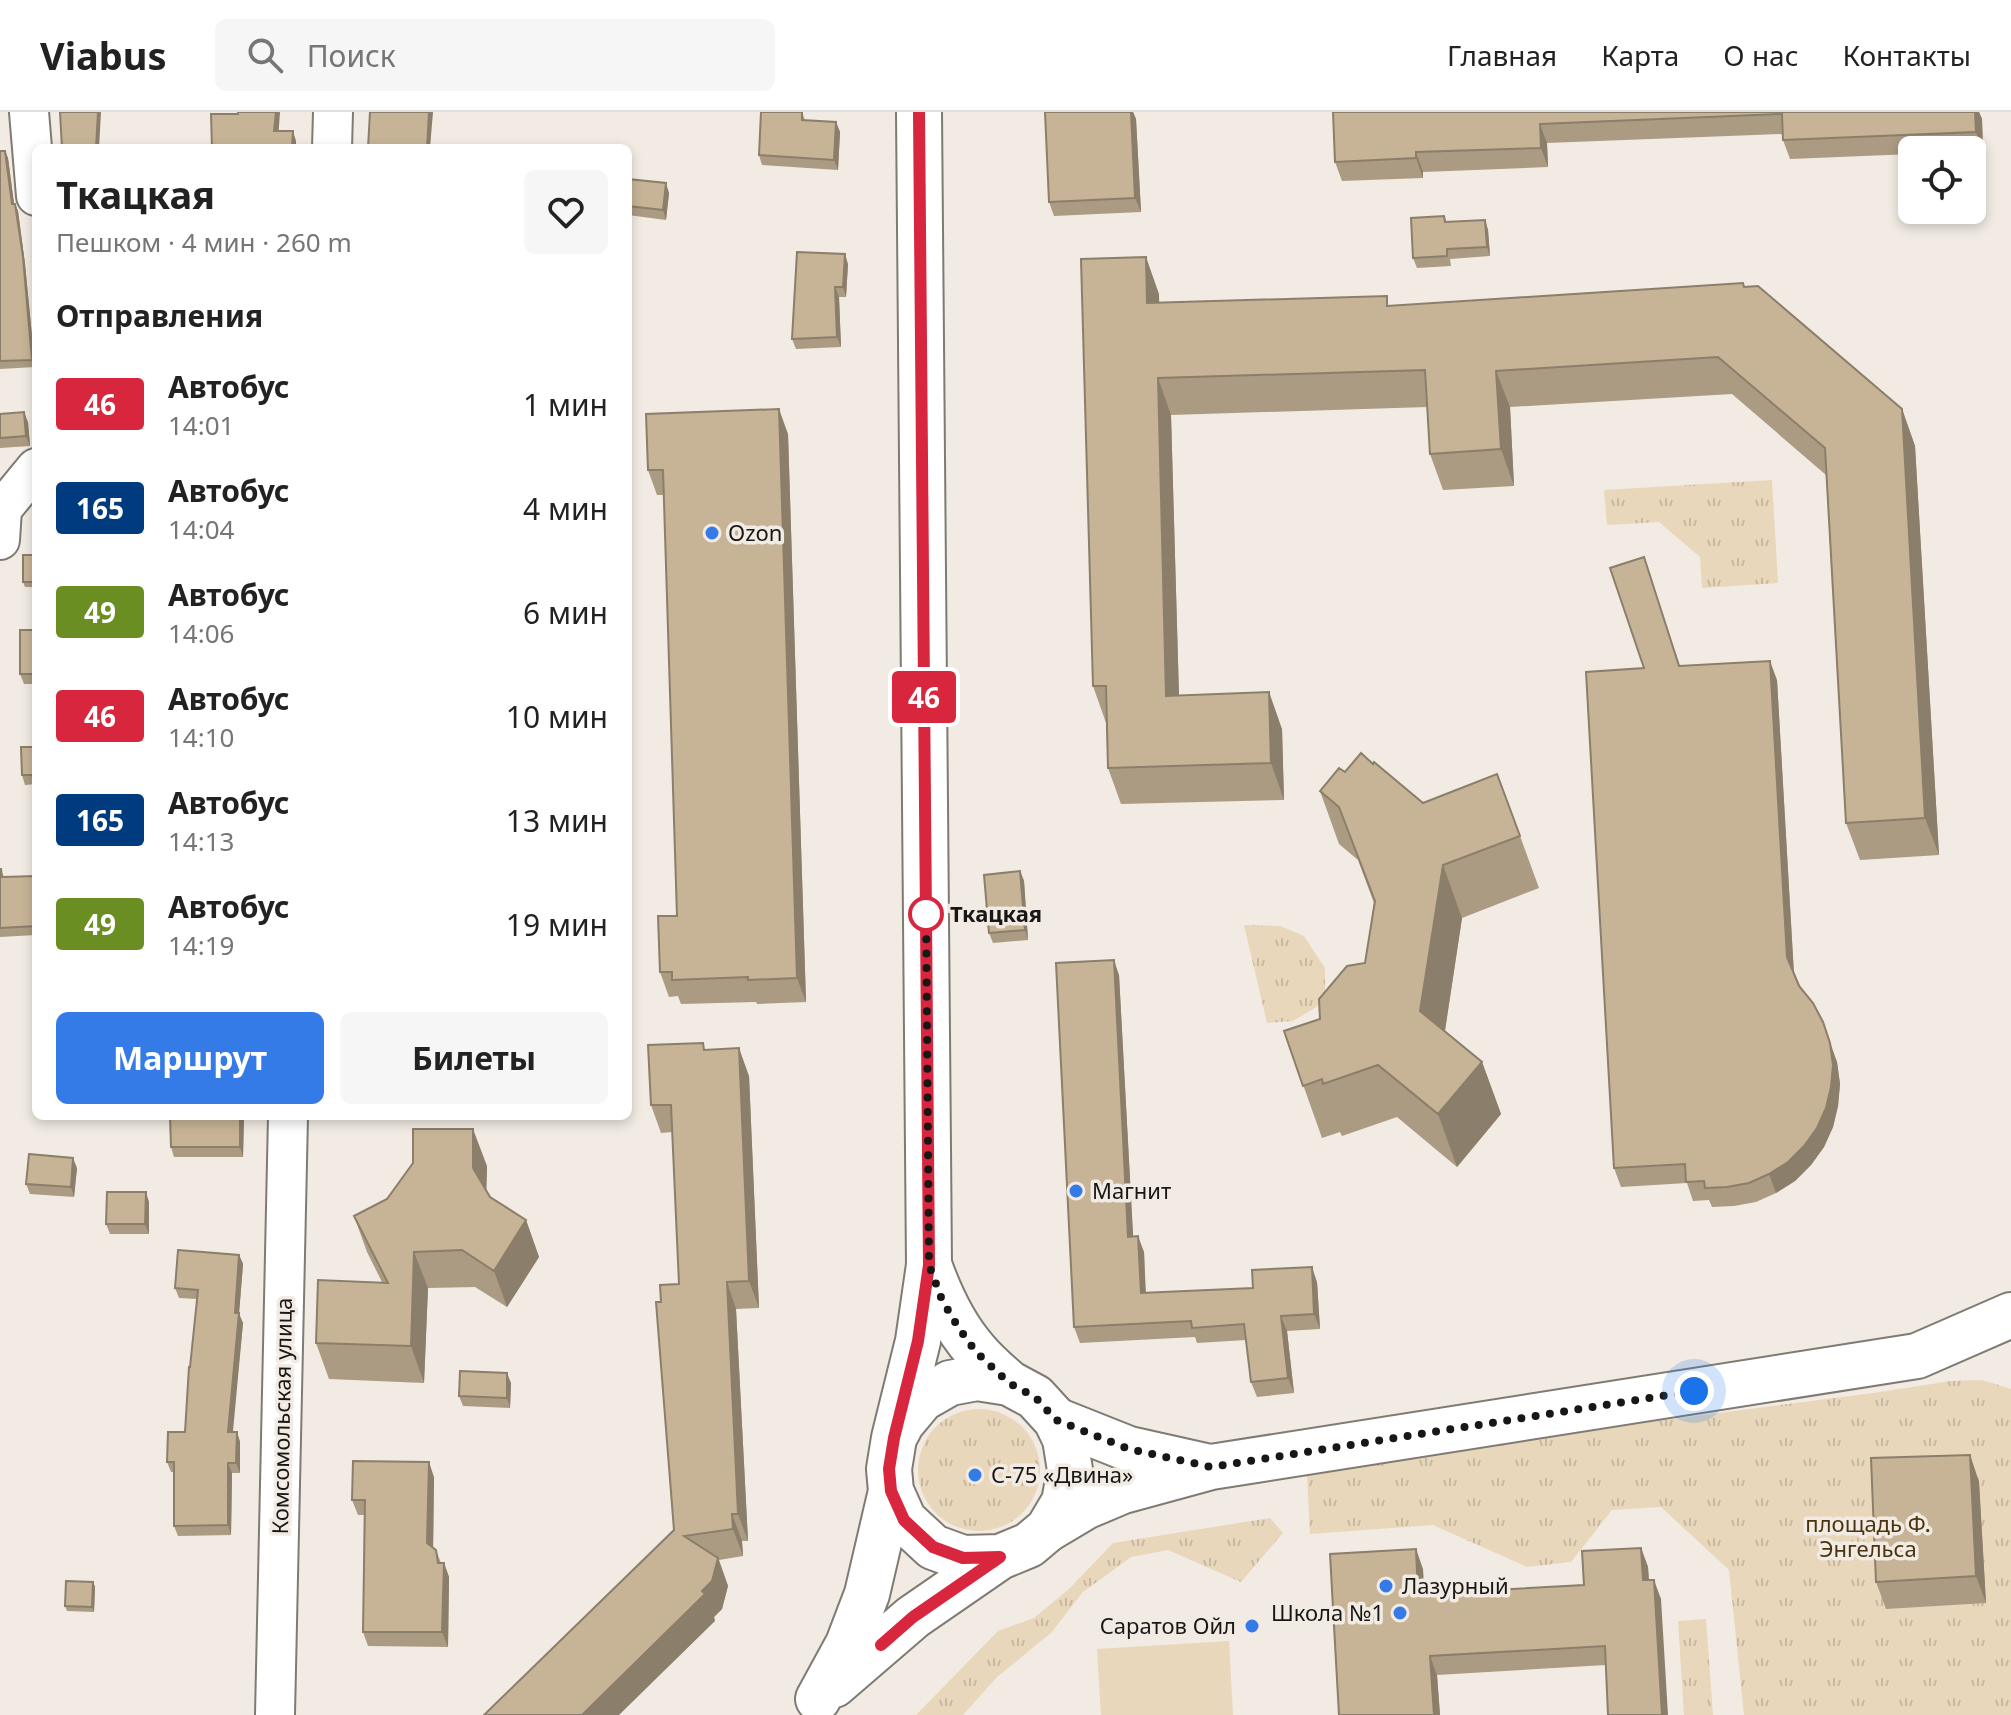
<!DOCTYPE html>
<html lang="ru">
<meta charset="utf-8">
<style>
:root{--surface:#fff;--page:#f6f6f6;--text:#222;--muted:#767676;--line:#e0e0e0;--accent:#347be8}
body{margin:0;font-family:"Noto Sans",sans-serif;background:var(--page);color:var(--text);height:100vh;display:flex;flex-direction:column;font-size:30px;white-space:nowrap}
*{box-sizing:border-box;margin:0}
p{font-size:26px;color:var(--muted)}
.icon{flex:none;width:44px;height:44px;fill:none;stroke:currentColor;stroke-width:2;stroke-linecap:round;stroke-linejoin:round}
.map{position:relative;flex:1;overflow:hidden}
.panel{position:absolute;left:32px;top:32px;width:600px;height:976px;display:flex;flex-direction:column;background:var(--surface);border-radius:12px;box-shadow:0 4px 12px #0003}
.panel>*{flex:none}
.badge{padding:0 16px;border-radius:6px;font-size:28px;line-height:52px}
.tools{position:absolute;left:1898px;top:24px;display:grid;gap:16px}
.tools a{display:grid;place-items:center;width:88px;height:88px;border-radius:12px;background:var(--surface);box-shadow:0 4px 12px #0003;font-size:40px}
.you{position:absolute;width:40px;height:40px;margin:-20px;border:6px solid #fff;border-radius:50%;background:#1a73e8;box-shadow:0 0 0 12px #1a73e833}
.map>.badge{position:absolute;translate:-50% -50%;box-shadow:0 0 0 4px #fff}
h2{padding:0 24px;font-size:30px;line-height:72px}
.round{display:grid;place-items:center;flex:none;width:84px;height:84px;border-radius:12px;background:var(--page)}
.headline{display:flex;align-items:center;justify-content:space-between;height:136px;padding:0 24px}
h1{font-size:38px;font-weight:700;line-height:60px}
.primary-button{display:flex;gap:16px;margin-top:auto;padding:16px 24px}
.primary-button a{flex:1;height:92px;border-radius:12px;background:var(--accent);color:#fff;font-size:32px;font-weight:700;line-height:92px;text-align:center}
.primary-button a+a{background:var(--page);color:var(--text)}
ul{padding:0;list-style:none}
li{display:flex;align-items:center;gap:24px;height:104px;padding:0 24px}
li div{flex:1}
li b{display:block;font-size:30px}
li em{font-style:normal}
li .badge{min-width:88px;font-weight:700;text-align:center}
header{display:flex;align-items:center;gap:48px;box-sizing:border-box;height:112px;padding:0 40px;background:var(--surface);border-bottom:2px solid var(--line)}
header strong{font-size:38px}
nav{display:flex;gap:44px;margin-inline-start:auto;font-size:28px}
.search{width:560px;height:72px;background:var(--page);display:flex;align-items:center;gap:20px;box-sizing:border-box;padding:0 28px;border-radius:12px;color:var(--muted);font-size:30px}
.map>svg:first-child{display:block}
.grass{fill:url(#grass-tufts)}
.pitch{fill:#e9d7bb}
.lines{fill:none;stroke-linecap:round;stroke-linejoin:round}
.street-casing{stroke:#7f7b73;stroke-width:42}
.secondary-casing{stroke:#7f7b73;stroke-width:48}
.primary-casing{stroke:#7f7b73;stroke-width:48}
.street{stroke:#fff;stroke-width:38}
.secondary{stroke:#fff;stroke-width:44}
.primary{stroke:#fff;stroke-width:44}
.wall{fill:#ab9b82}
.shaded-wall{fill:#8b7e6a}
.building{fill:#c7b497;stroke:#8b7e6a;stroke-width:2}
.line-casing{stroke:#fff;stroke-width:18}
.line{stroke:#d7263d;stroke-width:12}
.walk{stroke:#191715;stroke-width:8;stroke-dasharray:0 14.4}
.poi-dot{fill:#347be8;stroke:#f1ebe3;stroke-width:3}
.stop-dot{fill:#fff;stroke:#d7263d;stroke-width:4}
.labels{text-anchor:middle;stroke-width:7;stroke-linejoin:round;paint-order:stroke}
.poi-label{font-size:22px;fill:#191715;stroke:#f1ebe3;text-anchor:start}
.stop-label{font-size:22px;font-weight:bold;fill:#191715;stroke:#f1ebe3;text-anchor:start}
.street-label{font-size:22px;fill:#191715;stroke:#f1ebe3}
.park-label{font-size:22px;fill:#49340f;stroke:#f1ebe3}
</style>
<header>
<strong>Viabus</strong>
<div class="search"><svg class="icon" aria-label="search" viewBox="0 0 24 24"><circle cx="10" cy="10" r="6"/><path d="M15 15l6 6"/></svg>Поиск</div>
<nav><a>Главная</a><a>Карта</a><a>О нас</a><a>Контакты</a></nav>
</header>
<div class="map">
<svg width="2011" height="1603" viewBox="0 0 2011 1603">
<defs>
<pattern id="grass-tufts" width="24" height="20" patternUnits="userSpaceOnUse" patternTransform="scale(2)"><rect width="24" height="20" fill="#e9d7bb"/><path d="M3 7l-1-3M5 7V3M7 7l1-3M15 17l-1-3M17 17v-4M19 17l1-3" fill="none" stroke="#c7b8a0"/></pattern>
</defs>
<rect width="100%" height="100%" fill="#f1ebe3"/>
<!-- grass -->
<path class="grass" d="M1772,368L1778,471L1702,476L1700,445L1659,410L1607,413L1604,378Z
M1244,813L1280,814L1304,824L1325,856V890L1293,909L1267,911Z
M1982,1268L2011,1277V1603H1744L1729,1458L1661,1395L1612,1398L1571,1450L1527,1455L1433,1413L1310,1422L1307,1363L1650,1310L1873,1281L1951,1269Z
M918 1358a61 61 0 1 1 122 0a61 61 0 1 1-122 0Z
M1270,1406L1283,1421L1241,1470L1168,1438L1131,1445L1083,1480L1051,1521L997,1565L963,1603H916L998,1519L1034,1506L1069,1477L1113,1431Z
M1706,1507L1713,1603H1684L1678,1509Z"/>
<!-- pitch -->
<path class="pitch" d="M1229,1529L1233,1603H1101L1097,1537Z"/>
<g class="lines">
<defs>
<path id="street" d="M29,0L36,84
M332,36L333,0
M0,428L2,397L36,356
M275,1603L288,1004"/>
<path id="secondary" d="M1056,1308L1129,1337L1205,1354
M1048,1417L1085,1395L1123,1379L1211,1355L1917,1244L2011,1203"/>
<path id="primary" d="M930,1155C941,1186 954,1214 976,1239C986,1251 998,1261 1009,1271
M894,1326L918,1229L929,1153L919,0
M834,1573L913,1505L1000,1445
M818,1587L848,1532L867,1482L891,1379L889,1357L894,1326L902,1311L922,1287L950,1271L977,1266L1009,1271L1035,1285L1056,1308L1065,1327L1070,1358L1064,1390L1048,1417L1029,1433L1000,1445L963,1446L933,1435L904,1408L891,1379"/>
</defs>
<!-- street casing -->
<use href="#street" class="street-casing"/>
<!-- secondary casing -->
<use href="#secondary" class="secondary-casing"/>
<!-- primary casing -->
<use href="#primary" class="primary-casing"/>
<!-- street -->
<use href="#street" class="street"/>
<!-- secondary -->
<use href="#secondary" class="secondary"/>
<!-- primary -->
<use href="#primary" class="primary"/>
</g>
<!-- wall -->
<path class="wall" d="M802,0L805,8L836,10L840,20L838,58L762,53L759,43Z
M1045,0H1133L1136,7L1141,100L1054,104L1049,90Z
M1333,0H1979L1982,7L1983,40H1972V38H1912V42L1790,47L1783,28V22L1547,31L1548,55L1423,60V66L1342,69L1335,50Z
M0,39H5L8,46L14,92H15L18,99L25,152L35,255L0,257Z
M628,67L669,81L666,108L628,103Z
M1444,104L1447,110L1485,108L1488,118L1490,144L1450,147L1451,154L1417,156L1413,146Z
M848,152L846,185H839L841,235L796,237L792,227Z
M1745,175L1902,297L1915,334L1939,743L1860,748L1846,711L1826,363L1732,282L1510,295L1514,374L1443,378L1430,342L1427,295L1171,303L1179,583L1282,617L1284,688L1121,692L1108,656L1106,611L1093,574L1159,182V191L1391,194Z
M0,302L28,310L30,334L0,336Z
M788,322L806,890L757,892L756,890L681,892L678,884L669,885L660,860L677,804L664,383H657L648,358Z
M36,443V475H25L23,470Z
M1644,445L1680,554L1777,568L1794,861L1837,950L1840,972L1838,994L1833,1015L1824,1035L1811,1053L1795,1069L1776,1081L1756,1090L1734,1094L1712,1095L1709,1088L1693,1089L1687,1071L1621,1075L1614,1056L1644,556Z
M36,518V572H24L20,562Z
M36,635V672L25,673L22,663Z
M1345,660L1423,691L1520,724L1539,776L1462,806L1445,919L1482,950L1501,1002L1457,1055L1397,1005L1342,1024L1340,1020L1322,1026L1284,919L1320,907L1365,851L1374,791L1358,748L1339,732L1320,679Z
M0,757L4,765L36,764V823L0,825Z
M1020,759L1024,769L1028,828L993,831L989,821Z
M1119,863L1133,1125L1144,1140L1146,1181L1253,1176L1317,1170L1320,1217L1287,1219L1294,1281L1257,1285L1251,1270L1246,1228L1197,1231L1195,1225L1080,1231L1074,1215Z
M706,938L749,964L759,1196L736,1197L748,1429H742L743,1444L719,1448L728,1474L722,1497L714,1505L715,1509L674,1418L661,1190L679,1172L672,1020L661,1021L651,993Z
M244,1004L243,1045H174L171,1035Z
M487,1054L486,1079L490,1085L526,1108L539,1145L507,1195L475,1175L428,1176L424,1271L329,1267L316,1231L382,1170L367,1140L354,1104Z
M77,1056L74,1085L30,1082L26,1072Z
M149,1090V1122H110L106,1112Z
M239,1143L243,1152L239,1202L243,1211L232,1320H237L240,1330V1361H232L231,1423L178,1424L174,1414V1360H171L167,1350L185,1320L197,1187L179,1186L175,1176Z
M511,1271L510,1296L463,1294L459,1284Z
M1970,1343L1979,1370L1986,1491L1886,1497L1876,1470Z
M434,1365L433,1435L436,1438L441,1451H444L449,1465L448,1535L368,1534L363,1520L364,1403H358L352,1388Z
M1641,1436L1648,1455L1649,1468L1661,1487L1606,1553L1437,1563L1440,1603H1339L1423,1457L1424,1482L1584,1473Z
M93,1470L95,1475L94,1500L67,1499L65,1494Z"/>
<!-- shaded-wall -->
<path class="shaded-wall" d="M98,0H101L99,36H96Z
M276,0H280L278,28L274,19Z
M429,0H433L430,36H427Z
M1131,0H1133L1136,7L1141,100L1135,86Z
M1975,0H1979L1982,7L1983,40L1976,20Z
M836,10L840,20L838,58L834,48Z
M1540,12L1547,31L1548,55L1541,36Z
M293,19L296,29V36H292Z
M5,39L8,46L15,99L12,92Z
M1416,40L1423,60V66L1416,46Z
M666,71L669,81L666,108L663,98Z
M15,92L18,99L25,152L35,255L32,248Z
M1485,108L1488,118L1490,144L1487,135Z
M845,142L848,152L846,185L843,175Z
M1146,145L1159,182L1160,228L1147,191Z
M835,175L839,185L841,235L837,225Z
M1496,259L1510,295L1514,374L1501,337Z
M1158,266L1171,303L1180,620L1166,584Z
M779,297L788,322L806,890L797,866Z
M1902,297L1915,334L1939,743L1925,706Z
M24,300L28,310L30,334L26,324Z
M1770,549L1777,568L1794,864L1787,845Z
M1269,580L1282,617L1284,688L1271,651Z
M1443,753L1462,806L1440,951L1420,899Z
M1020,759L1024,769L1028,828L1025,818Z
M1114,848L1119,863L1134,1140L1128,1125Z
M1823,910L1837,950L1840,972L1838,994L1833,1015L1824,1035L1811,1053L1795,1069L1776,1081L1769,1062Z
M739,936L749,964L759,1196L749,1169Z
M1482,950L1501,1002L1457,1055L1438,1002Z
M240,1004H244L243,1045L240,1035Z
M473,1017L487,1054L486,1093L473,1056Z
M73,1046L77,1056L74,1085L71,1075Z
M146,1080L149,1090V1122L145,1112Z
M526,1108L539,1145L507,1195L494,1159Z
M1138,1124L1144,1140L1146,1196L1141,1181Z
M414,1140L428,1176L424,1271L411,1234Z
M239,1143L243,1152L239,1202L243,1211L232,1330L228,1320Z
M1312,1155L1317,1170L1320,1217L1314,1202Z
M727,1170L736,1197L748,1429L738,1402Z
M1281,1204L1287,1219L1294,1281L1288,1266Z
M507,1261L511,1271L510,1296L507,1286Z
M237,1320L240,1330V1361L236,1351Z
M1970,1343L1979,1370L1986,1491L1976,1464Z
M429,1350L434,1365L433,1445L427,1431Z
M228,1351L232,1361L231,1423L228,1413Z
M732,1402L742,1429L743,1444L733,1417Z
M1641,1436L1648,1455L1650,1488L1643,1468Z
M1416,1437L1423,1457L1425,1501L1418,1482Z
M718,1446L728,1474L722,1497L714,1505L715,1509L619,1603H582L702,1479Z
M444,1451L449,1465L448,1535L442,1520Z
M1654,1468L1661,1487L1668,1603H1662Z
M93,1470L95,1475L94,1500L92,1495Z
M1430,1544L1437,1563L1440,1603H1434Z"/>
<!-- building -->
<path class="building" d="M60,0H98L96,36H62Z
M238,0H276L274,19H293L292,36H212L211,2H238Z
M370,0H429L427,36H368Z
M761,0H802V8L836,10L834,48L759,43Z
M1045,0H1131L1135,86L1049,90Z
M1333,0H1975L1976,20L1783,28L1782,2L1540,12L1541,36L1416,40V46L1335,50Z
M0,39H5L12,92H15L23,145L32,248L0,249Z
M628,67L666,71L663,98L628,94Z
M1444,104L1445,110L1485,108L1487,135L1447,137V144L1413,146L1411,106Z
M797,140L845,142L843,175H835L837,225L792,227Z
M1146,145L1147,191L1387,184V194L1743,171L1744,175L1758,174L1902,297L1925,706L1846,711L1825,336L1718,245L1496,259L1501,337L1430,342L1425,258L1158,266L1166,584L1269,580L1271,651L1108,656L1106,574H1093L1081,147Z
M779,297L797,866L748,868V865L672,868V860H660L658,804H677L663,358H648L646,302Z
M24,300L26,324L0,326V302Z
M23,443H36V470H23Z
M1644,445L1679,554L1770,549L1787,845L1799,874L1813,891L1823,910L1830,931L1833,953L1831,975L1826,996L1817,1016L1804,1034L1788,1050L1769,1062L1749,1071L1727,1075L1705,1076L1704,1069L1686,1070L1685,1052L1614,1056L1586,560L1644,556L1610,456Z
M20,518H36V562H20Z
M21,635H36V663H22Z
M1361,641L1373,652L1374,650L1423,691L1497,662L1520,724L1443,753L1420,899L1482,950L1438,1002L1378,953L1323,972L1322,967L1303,974L1284,919L1320,907L1319,887L1347,854L1365,851L1375,789L1339,695L1320,679L1339,656L1345,660Z
M0,757H1L2,765L36,764V814L0,816Z
M1020,759L1025,818L989,821L984,763Z
M1114,848L1128,1125L1138,1124L1141,1181L1253,1176L1252,1158L1312,1155L1314,1202L1281,1204L1288,1266L1251,1270L1244,1212L1192,1216L1191,1209L1074,1215L1056,851Z
M703,931L704,938L739,936L749,1169L727,1170L738,1402H732L733,1417L684,1424L718,1446L712,1469L702,1479L705,1482L582,1603H484L674,1418L656,1190H661L660,1173L679,1172L671,993H651L648,933Z
M170,1004H240V1035H171Z
M413,1017H473V1056L490,1085L526,1108L494,1159L462,1138L414,1140L411,1234L316,1231L318,1168L388,1171L354,1104L387,1087L413,1051Z
M29,1042L73,1046L71,1075L26,1072Z
M107,1080H146L145,1112H106Z
M178,1138L239,1143L235,1201H239L228,1320H237L236,1351H228V1413L174,1414V1350H167L168,1320H185L189,1255H190L198,1178L175,1176Z
M460,1259L507,1261V1286L459,1284Z
M1970,1343L1976,1464L1876,1470L1871,1346Z
M353,1349L429,1350L427,1431L436,1438L438,1451H444L442,1520H363L365,1388H352Z
M1641,1436L1643,1468H1654L1662,1603H1608L1605,1534L1430,1544L1434,1603H1339L1330,1442L1416,1437L1418,1482L1584,1473L1582,1439Z
M66,1469L93,1470L92,1495L65,1494Z"/>
<g class="lines">
<defs>
<path id="line" d="M881,1533L913,1505L1000,1445L963,1446L933,1435L904,1408L891,1379L889,1357L894,1326L918,1229L929,1153L919,0"/>
</defs>
<!-- line casing -->
<use href="#line" class="line-casing"/>
<!-- line -->
<use href="#line" class="line"/>
<!-- walk -->
<path class="walk" d="M926,802V793L929,1153L942,1188L958,1215L976,1240L1009,1271L1035,1285L1056,1308L1129,1337L1211,1355L1694,1279"/>
</g>
<!-- markers -->
<g class="poi-dot">
<circle cx="712" cy="421" r="8"/>
<circle cx="1076" cy="1079" r="8"/>
<circle cx="975" cy="1363" r="8"/>
<circle cx="1386" cy="1474" r="8"/>
<circle cx="1400" cy="1501" r="8"/>
<circle cx="1252" cy="1514" r="8"/>
</g>
<circle class="stop-dot" cx="926" cy="802" r="16"/>
<g class="labels">
<!-- poi labels -->
<g class="poi-label">
<text x="728" y="429">Ozon</text>
<text x="1092" y="1087">Магнит</text>
<text x="991" y="1371">С-75 «Двина»</text>
<text x="1402" y="1482">Лазурный</text>
<text x="1384" y="1509" text-anchor="end">Школа №1</text>
<text x="1236" y="1522" text-anchor="end">Саратов Ойл</text>
</g>
<!-- stop labels -->
<g class="stop-label">
<text x="950" y="810">Ткацкая</text>
</g>
<!-- street labels -->
<g class="street-label">
<text transform="translate(282 1304) rotate(-89)" y="8">Комсомольская улица</text>
</g>
<!-- park labels -->
<g class="park-label">
<text x="1868" y="1420">площадь Ф.<tspan x="1868" dy="25">Энгельса</tspan></text>
</g>
</g>
</svg>
<div class="tools">
<a><svg class="icon" aria-label="locate" viewBox="0 0 24 24"><circle cx="12" cy="12" r="6"/><path d="M12 2v4M12 18v4M2 12h4M18 12h4"/></svg></a>
</div>
<div class="you" style="left:1694px;top:1279px"></div>
<b class="badge" style="left:924px;top:585px;background:#d7263d;color:#fff">46</b>
<section class="panel">
<div class="headline"><div><h1>Ткацкая</h1><p>Пешком · 4 мин · 260 m</p></div><a class="round"><svg class="icon" aria-label="heart" viewBox="0 0 24 24"><path d="M12 20l-8-8c-3-5 5-10 8-4 3-6 11-1 8 4z"/></svg></a></div>
<h2>Отправления</h2>
<ul>
<li><span class="badge" style="background:#d7263d;color:#fff">46</span><div><b>Автобус</b><p>14:01</p></div><em>1 мин</em></li>
<li><span class="badge" style="background:#003b80;color:#fff">165</span><div><b>Автобус</b><p>14:04</p></div><em>4 мин</em></li>
<li><span class="badge" style="background:#6b8e23;color:#fff">49</span><div><b>Автобус</b><p>14:06</p></div><em>6 мин</em></li>
<li><span class="badge" style="background:#d7263d;color:#fff">46</span><div><b>Автобус</b><p>14:10</p></div><em>10 мин</em></li>
<li><span class="badge" style="background:#003b80;color:#fff">165</span><div><b>Автобус</b><p>14:13</p></div><em>13 мин</em></li>
<li><span class="badge" style="background:#6b8e23;color:#fff">49</span><div><b>Автобус</b><p>14:19</p></div><em>19 мин</em></li>
</ul>
<div class="primary-button"><a>Маршрут</a><a>Билеты</a></div>
</section>
</div>
